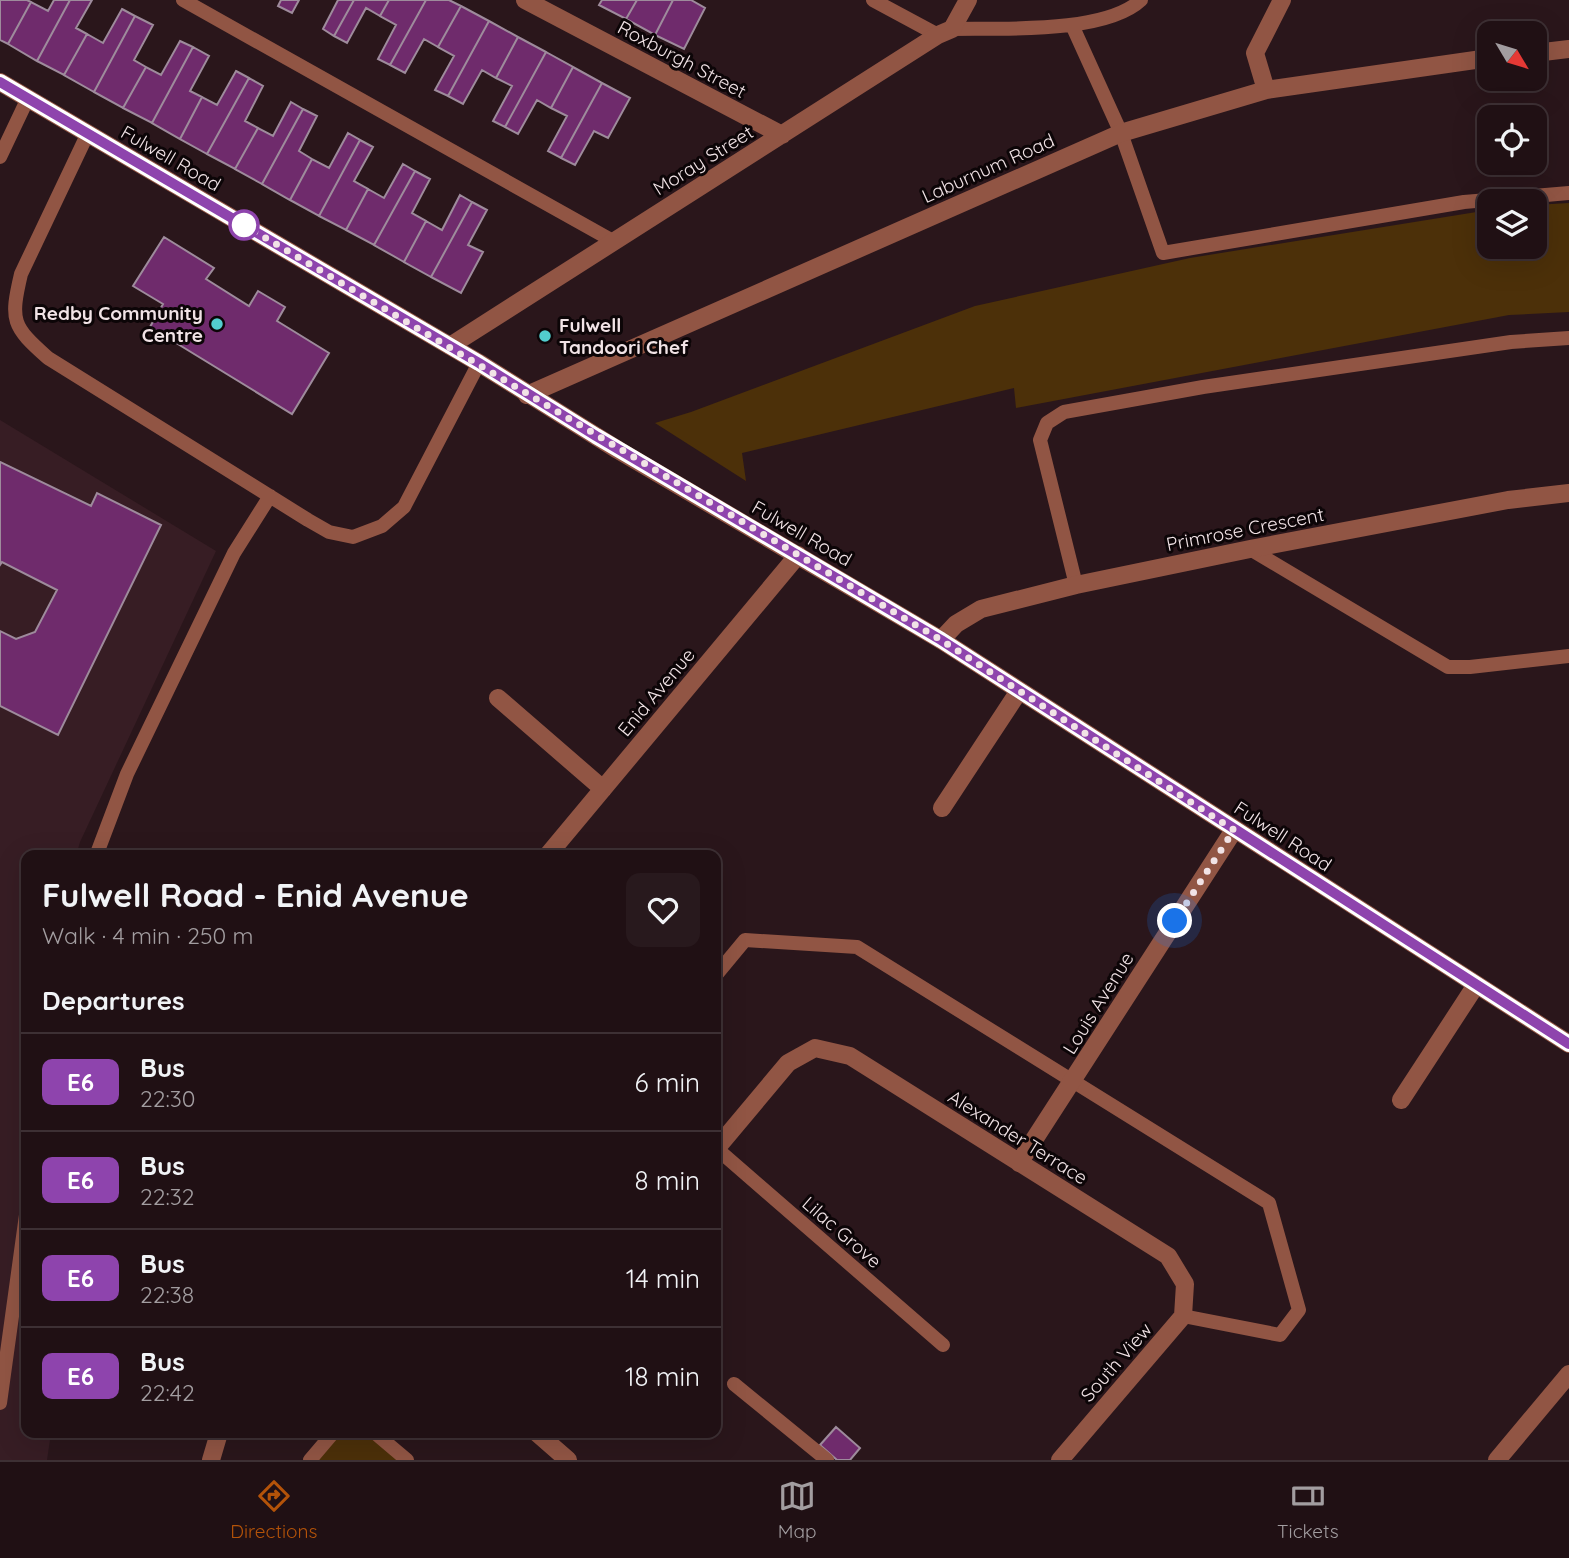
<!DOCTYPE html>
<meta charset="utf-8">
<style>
:root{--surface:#201014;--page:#28191d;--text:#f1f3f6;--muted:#a29da0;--line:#3d3034;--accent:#b45309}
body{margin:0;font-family:Quicksand,sans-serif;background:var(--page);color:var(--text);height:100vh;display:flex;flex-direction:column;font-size:26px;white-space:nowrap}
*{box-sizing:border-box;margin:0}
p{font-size:23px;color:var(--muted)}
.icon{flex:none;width:38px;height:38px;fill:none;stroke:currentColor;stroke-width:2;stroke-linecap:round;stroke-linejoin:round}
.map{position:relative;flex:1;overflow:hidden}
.details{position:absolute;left:21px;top:850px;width:700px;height:588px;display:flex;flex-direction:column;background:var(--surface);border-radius:14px;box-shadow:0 7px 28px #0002,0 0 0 2px var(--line)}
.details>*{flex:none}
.badge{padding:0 14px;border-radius:10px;font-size:24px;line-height:46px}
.needle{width:46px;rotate:128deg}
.buttons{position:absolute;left:1477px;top:21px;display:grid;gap:14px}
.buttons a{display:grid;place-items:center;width:70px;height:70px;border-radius:14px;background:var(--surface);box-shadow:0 7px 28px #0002,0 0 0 2px var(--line);font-size:35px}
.you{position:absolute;width:35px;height:35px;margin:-18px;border:5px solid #fff;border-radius:50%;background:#1a73e8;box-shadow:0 0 0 10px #1a73e833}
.map>.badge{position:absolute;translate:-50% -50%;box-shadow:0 0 0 4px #fff}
h2{padding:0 21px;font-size:26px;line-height:63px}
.round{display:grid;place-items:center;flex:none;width:74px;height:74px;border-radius:14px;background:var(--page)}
.overview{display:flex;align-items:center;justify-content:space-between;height:119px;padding:0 21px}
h1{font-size:33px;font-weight:700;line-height:52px}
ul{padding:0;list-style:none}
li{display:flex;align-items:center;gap:21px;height:98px;padding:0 21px;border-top:2px solid var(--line)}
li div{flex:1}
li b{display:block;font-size:26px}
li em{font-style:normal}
li .badge{min-width:77px;font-weight:700;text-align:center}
.tabs{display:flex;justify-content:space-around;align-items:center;height:98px;border-top:2px solid var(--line);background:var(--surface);font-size:19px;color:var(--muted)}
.tabs a{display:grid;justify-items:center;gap:4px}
.tabs .current{color:var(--accent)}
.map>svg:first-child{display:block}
.built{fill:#371d24}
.green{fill:#4c3009}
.building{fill:#6f2b6c;stroke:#9e8b9c;stroke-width:2}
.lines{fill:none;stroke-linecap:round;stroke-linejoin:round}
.service{stroke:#915544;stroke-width:14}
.minor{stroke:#915544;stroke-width:18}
.tertiary{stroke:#915544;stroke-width:18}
.line-casing{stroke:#fff;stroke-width:16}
.line{stroke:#8e44ad;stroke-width:10}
.walk{stroke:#f1e3e6;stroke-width:7;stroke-dasharray:0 12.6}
.stop-dot{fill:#fff;stroke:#8e44ad;stroke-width:3.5}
.poi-dot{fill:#52cdce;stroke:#0c0507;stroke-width:2.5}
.labels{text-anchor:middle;stroke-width:6;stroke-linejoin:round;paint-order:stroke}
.street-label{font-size:19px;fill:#f1e3e6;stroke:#0c0507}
.poi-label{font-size:19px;font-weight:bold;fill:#f1e3e6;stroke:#0c0507;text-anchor:end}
</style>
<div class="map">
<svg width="1569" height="1460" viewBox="0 0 1569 1460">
<rect width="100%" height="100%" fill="#2a161b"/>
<!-- built -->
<path class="built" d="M0,420L216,551L80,842L76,856H26V1433H51L47,1460H0Z"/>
<!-- green -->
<path class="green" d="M1569,203V312L1509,315L1016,408L1014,388L742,453L746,481L655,423L691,412L975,306L1190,258L1489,210V247H1535V205Z
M333,1433H375L407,1460H310Z"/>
<!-- building -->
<path class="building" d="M0,0H27L31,2L8,44L0,40Z
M54,0H70L37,61L8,44L31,2L48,11Z
M70,0H92L76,28L87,34L64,75L37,61Z
M281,0H299L292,13L278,6Z
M338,0H354L334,36L323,29Z
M354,0H389L380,16L366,8L347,43L334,36Z
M389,0H426L390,65L378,59L396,25L380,16Z
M426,0H449L461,6L438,47L424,39L405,73L390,65Z
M602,0H637L626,19L599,5Z
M637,0H673L655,35L626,19Z
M673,0H691L705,8L684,49L655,35Z
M461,6L489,21L448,96L435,90L454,56L438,47Z
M122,9L135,16L94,92L64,75L87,34L103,43Z
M135,16L153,25L134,60L146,67L123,108L94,92Z
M489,21L518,37L496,78L482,70L463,104L448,96Z
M518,37L546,52L505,127L493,121L512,86L496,78Z
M180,41L193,47L152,123L123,108L146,67L161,75Z
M193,47L209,56L190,91L202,97L180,139L152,123Z
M546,52L573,67L551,108L537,100L518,134L505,127Z
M573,67L602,83L561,158L548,151L567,116L551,108Z
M236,71L249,78L207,154L180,139L202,97L217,105Z
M249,78L263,86L245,121L258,128L235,169L207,154Z
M602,83L630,98L608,138L594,131L575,165L561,158Z
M291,102L303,109L262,184L235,169L258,128L273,136Z
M303,109L317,116L299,151L312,159L290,200L262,184Z
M348,133L360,140L319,216L290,200L312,159L329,168Z
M360,140L373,147L354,181L368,189L346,230L319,216Z
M403,164L415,171L374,245L346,230L368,189L384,198Z
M415,171L430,179L412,213L426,221L404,262L374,245Z
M460,195L472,202L431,277L404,262L426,221L442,230Z
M472,202L487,210L468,245L483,252L461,293L431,277Z
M164,237L214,268L206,279L249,306L258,291L285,307L277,321L329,353L292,414L150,327L163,304L133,286Z
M0,462L91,506L97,493L161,525L58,735L0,706V631L16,639L35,632L57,590L2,562L0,565Z
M836,1427L860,1448L850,1460H837L820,1445Z"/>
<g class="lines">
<!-- service -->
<path class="service" d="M183,0L613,241
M873,0L938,35
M1072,25L1121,133L1163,253L1464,202L1569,193
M952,29C1001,28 1105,34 1141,0
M88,133L21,274C10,321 12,326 48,358L308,520L329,532L353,537L382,526L404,507L479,363
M0,157L28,98
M1250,549L1448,667H1470L1569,656
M1076,585L1040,440L1047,423L1064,412L1203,387L1511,342L1569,338
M96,856L127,774L234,553L270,496
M716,975L745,940L857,947L1269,1203L1299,1310L1280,1335L1183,1316
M716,1148L943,1345
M734,1384L827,1460
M0,1403L26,1215
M375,1433L407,1460
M310,1460L333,1433"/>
<!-- minor -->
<path class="minor" d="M525,0L782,135
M1535,53L1569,49
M1266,90L1255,53L1282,0
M450,346L938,35L952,29L968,0
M527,395L1121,133L1266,90L1489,58
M941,640L956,624L981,609L1076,585L1250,549L1508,500L1569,493
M498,698L603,789
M942,808L1019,691
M547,856L798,555
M1401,1100L1476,985
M716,1149L788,1063L815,1048L850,1056L1168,1256L1185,1284L1183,1316L1060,1460
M1019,1163L1234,830
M537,1433L568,1460
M211,1460L219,1433"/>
<!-- tertiary -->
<path class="tertiary" d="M0,82L479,363L618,450L941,640L1569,1044
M1497,1460L1569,1374"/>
</g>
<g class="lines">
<defs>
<path id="line" d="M0,82L479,363L596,436L941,640L1569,1044"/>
</defs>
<!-- line casing -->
<use href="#line" class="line-casing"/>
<!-- line -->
<use href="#line" class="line"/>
<!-- walk -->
<path class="walk" d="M244,225L941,640L1234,830L1175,921"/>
</g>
<!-- markers -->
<circle class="stop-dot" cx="244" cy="225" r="14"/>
<g class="poi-dot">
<circle cx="217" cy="324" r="7"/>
<circle cx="545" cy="336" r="7"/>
</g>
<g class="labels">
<!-- street labels -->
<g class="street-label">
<text transform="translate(682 59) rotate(28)" y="7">Roxburgh Street</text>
<text transform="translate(171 158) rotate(30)" y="7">Fulwell Road</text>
<text transform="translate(703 160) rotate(-32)" y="7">Moray Street</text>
<text transform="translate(988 168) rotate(-24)" y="7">Laburnum Road</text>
<text transform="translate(1245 529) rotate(-11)" y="7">Primrose Crescent</text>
<text transform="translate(802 533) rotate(30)" y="7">Fulwell Road</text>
<text transform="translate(656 692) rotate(-50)" y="7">Enid Avenue</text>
<text transform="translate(1283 836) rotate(33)" y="7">Fulwell Road</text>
<text transform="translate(1098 1003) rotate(-58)" y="7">Louis Avenue</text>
<text transform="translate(1018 1137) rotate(32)" y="7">Alexander Terrace</text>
<text transform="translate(842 1232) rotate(41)" y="7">Lilac Grove</text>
<text transform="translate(1116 1362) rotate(-49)" y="7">South View</text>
</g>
<!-- poi labels -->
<g class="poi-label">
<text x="203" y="320">Redby Community<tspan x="203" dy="22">Centre</tspan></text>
<text x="559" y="332" text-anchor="start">Fulwell<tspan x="559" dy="22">Tandoori Chef</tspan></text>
</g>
</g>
</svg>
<div class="buttons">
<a><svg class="needle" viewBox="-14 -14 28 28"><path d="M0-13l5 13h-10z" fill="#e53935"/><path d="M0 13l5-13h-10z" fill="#a29da0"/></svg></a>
<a><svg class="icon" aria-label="locate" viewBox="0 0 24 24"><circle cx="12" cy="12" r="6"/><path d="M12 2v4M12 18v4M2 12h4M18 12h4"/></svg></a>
<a><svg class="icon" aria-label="layers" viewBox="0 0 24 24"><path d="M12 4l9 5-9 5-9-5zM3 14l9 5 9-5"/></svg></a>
</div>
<div class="you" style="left:1175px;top:921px"></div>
<section class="details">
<div class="overview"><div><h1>Fulwell Road - Enid Avenue</h1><p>Walk · 4 min · 250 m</p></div><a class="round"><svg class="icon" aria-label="heart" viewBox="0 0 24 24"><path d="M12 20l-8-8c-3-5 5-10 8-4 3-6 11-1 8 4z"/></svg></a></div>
<h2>Departures</h2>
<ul>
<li><span class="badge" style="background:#8e44ad;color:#fff">E6</span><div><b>Bus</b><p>22:30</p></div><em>6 min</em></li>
<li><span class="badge" style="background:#8e44ad;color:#fff">E6</span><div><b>Bus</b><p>22:32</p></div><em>8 min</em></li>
<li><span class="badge" style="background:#8e44ad;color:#fff">E6</span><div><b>Bus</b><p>22:38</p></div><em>14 min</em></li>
<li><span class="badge" style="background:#8e44ad;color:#fff">E6</span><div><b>Bus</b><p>22:42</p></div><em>18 min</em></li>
</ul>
</section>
</div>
<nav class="tabs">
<a class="current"><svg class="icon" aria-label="directions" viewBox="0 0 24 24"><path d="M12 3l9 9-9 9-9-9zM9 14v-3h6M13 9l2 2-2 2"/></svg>Directions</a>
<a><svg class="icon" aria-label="map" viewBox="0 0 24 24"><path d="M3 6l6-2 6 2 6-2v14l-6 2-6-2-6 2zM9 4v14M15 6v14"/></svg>Map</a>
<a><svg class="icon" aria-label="tickets" viewBox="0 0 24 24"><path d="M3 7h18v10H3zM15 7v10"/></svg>Tickets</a>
</nav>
